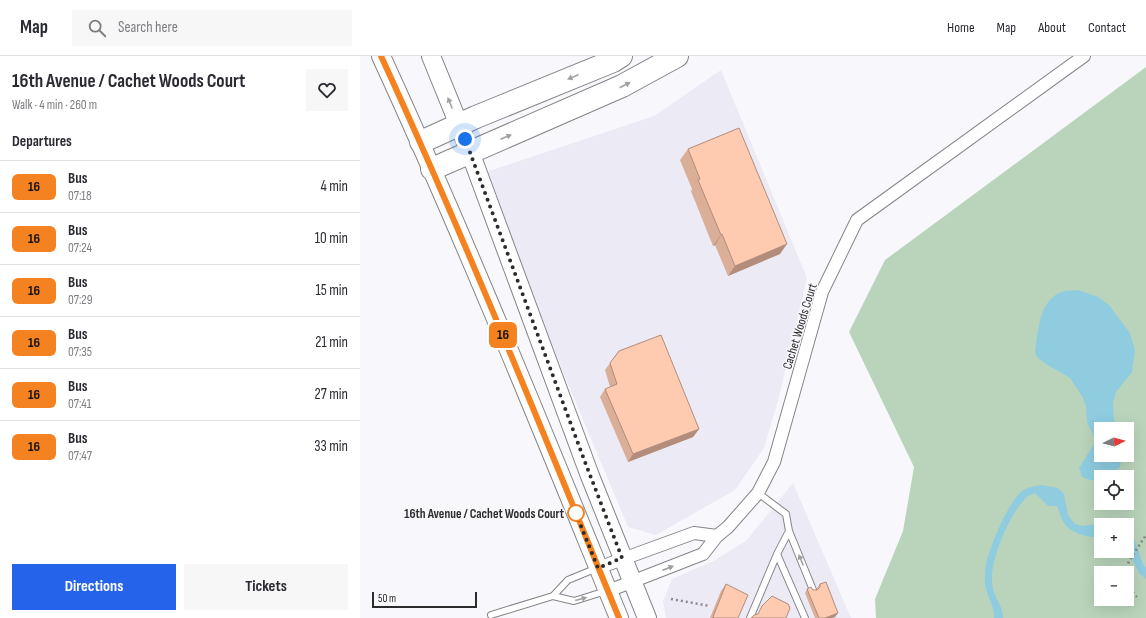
<!DOCTYPE html>
<meta charset="utf-8">
<style>
:root{--surface:#fff;--page:#f7f7f7;--text:#2b2b33;--muted:#7c7c81;--line:#e1e1e2;--accent:#2563eb}
body{margin:0;font-family:"Sofia Sans Condensed",sans-serif;background:var(--page);color:var(--text);height:100vh;display:flex;flex-direction:column;font-size:15px;white-space:nowrap}
*{box-sizing:border-box;margin:0}
p{font-size:13px;color:var(--muted)}
.icon{flex:none;width:22px;height:22px;fill:none;stroke:currentColor;stroke-width:2;stroke-linecap:round;stroke-linejoin:round}
.map{position:relative;flex:1;overflow:hidden}
.side{display:flex;flex-direction:column;background:var(--surface);width:360px}
.side>*{flex:none}
.badge{padding:0 8px;border-radius:6px;font-size:14px;line-height:26px}
.needle{width:26px;rotate:84deg}
.buttons{position:absolute;left:734px;top:366px;display:grid;gap:8px}
.buttons a{display:grid;place-items:center;width:40px;height:40px;border-radius:0px;background:var(--surface);box-shadow:0 4px 16px #0002;font-size:20px}
.scale{position:absolute;left:12px;bottom:10px;width:105px;box-sizing:border-box;padding-left:4px;border:2px solid #2c2c2d;border-top:0;font-size:11px;line-height:14px;white-space:nowrap;color:#2c2c2d;-webkit-text-stroke:3px #f8f8fc;paint-order:stroke}
.you{position:absolute;width:20px;height:20px;margin:-10px;border:3px solid #fff;border-radius:50%;background:#1a73e8;box-shadow:0 0 0 6px #1a73e833}
.map>.badge{position:absolute;translate:-50% -50%;box-shadow:0 0 0 2px #fff}
h2{padding:0 12px;font-size:15px;line-height:36px}
.round{display:grid;place-items:center;flex:none;width:42px;height:42px;border-radius:0px;background:var(--page)}
.headline{display:flex;align-items:center;justify-content:space-between;height:68px;padding:0 12px}
h1{font-size:19px;font-weight:700;line-height:30px}
.action{display:flex;gap:8px;margin-top:auto;padding:8px 12px}
.action a{flex:1;height:46px;border-radius:0px;background:var(--accent);color:#fff;font-size:16px;font-weight:700;line-height:46px;text-align:center}
.action a+a{background:var(--page);color:var(--text)}
ul{padding:0;list-style:none}
li{display:flex;align-items:center;gap:12px;height:52px;padding:0 12px;border-top:1px solid var(--line)}
li div{flex:1}
li b{display:block;font-size:15px}
li em{font-style:normal}
li .badge{min-width:44px;font-weight:700;text-align:center}
header{display:flex;align-items:center;gap:24px;box-sizing:border-box;height:56px;padding:0 20px;background:var(--surface);border-bottom:1px solid var(--line)}
header strong{font-size:19px}
nav{display:flex;gap:22px;margin-inline-start:auto;font-size:14px}
.search{width:280px;height:36px;background:var(--page);display:flex;align-items:center;gap:10px;box-sizing:border-box;padding:0 14px;border-radius:0px;color:var(--muted);font-size:15px}
main{display:flex;flex:1;min-height:0}
.map>svg:first-child{display:block}
.built{fill:#ebeaf5}
.green{fill:#bad4bb;fill-rule:evenodd}
.water{fill:#8fcce0}
.lines{fill:none;stroke-linecap:round;stroke-linejoin:round}
.service-casing{stroke:#858588;stroke-width:8}
.minor-casing{stroke:#858588;stroke-width:14}
.secondary-casing{stroke:#858588;stroke-width:20}
.motorway-casing{stroke:#858588;stroke-width:24}
.path{stroke:#8a8a8c;stroke-width:2.5;stroke-dasharray:2 3;stroke-linecap:butt}
.service{stroke:#fff;stroke-width:6}
.minor{stroke:#fff;stroke-width:12}
.secondary{stroke:#fff;stroke-width:18}
.motorway{stroke:#fff;stroke-width:22}
.wall{fill:#daae97}
.shaded-wall{fill:#b28d7b}
.building{fill:#fecab0;stroke:#b28d7b}
.oneway{fill:#a0a0a0}
.line-casing{stroke:#fff;stroke-width:9}
.line{stroke:#f58220;stroke-width:6}
.walk{stroke:#2c2c2d;stroke-width:4;stroke-dasharray:0 7.2}
.stop-dot{fill:#fff;stroke:#f58220;stroke-width:2}
.labels{text-anchor:middle;stroke-width:3;stroke-linejoin:round;paint-order:stroke}
.street-label{font-size:13px;fill:#2c2c2d;stroke:#f8f8fc}
.stop-label{font-size:13px;font-weight:bold;fill:#2c2c2d;stroke:#f8f8fc;text-anchor:end}
</style>
<header>
<strong>Map</strong>
<div class="search"><svg class="icon" aria-label="search" viewBox="0 0 24 24"><circle cx="10" cy="10" r="6"/><path d="M15 15l6 6"/></svg>Search here</div>
<nav><a>Home</a><a>Map</a><a>About</a><a>Contact</a></nav>
</header>
<main>
<section class="side">
<div class="headline"><div><h1>16th Avenue / Cachet Woods Court</h1><p>Walk · 4 min · 260 m</p></div><a class="round"><svg class="icon" aria-label="heart" viewBox="0 0 24 24"><path d="M12 20l-8-8c-3-5 5-10 8-4 3-6 11-1 8 4z"/></svg></a></div>
<h2>Departures</h2>
<ul>
<li><span class="badge" style="background:#f58220;color:#111">16</span><div><b>Bus</b><p>07:18</p></div><em>4 min</em></li>
<li><span class="badge" style="background:#f58220;color:#111">16</span><div><b>Bus</b><p>07:24</p></div><em>10 min</em></li>
<li><span class="badge" style="background:#f58220;color:#111">16</span><div><b>Bus</b><p>07:29</p></div><em>15 min</em></li>
<li><span class="badge" style="background:#f58220;color:#111">16</span><div><b>Bus</b><p>07:35</p></div><em>21 min</em></li>
<li><span class="badge" style="background:#f58220;color:#111">16</span><div><b>Bus</b><p>07:41</p></div><em>27 min</em></li>
<li><span class="badge" style="background:#f58220;color:#111">16</span><div><b>Bus</b><p>07:47</p></div><em>33 min</em></li>
</ul>
<div class="action"><a>Directions</a><a>Tickets</a></div>
</section>
<div class="map">
<svg width="786" height="562" viewBox="0 0 786 562">
<rect width="100%" height="100%" fill="#f8f8fc"/>
<!-- built -->
<path class="built" d="M361,14L447,222L419,341L404,392L375,434L296,479L268,471L120,118L294,60Z
M433,427L491,562H306L303,545L312,523L353,505L386,485Z"/>
<!-- green -->
<path class="green" d="M786,11V562H516L515,543L543,475L554,411L489,276L525,204ZM741,373H767V399H741ZM741,421H767V447H741ZM741,469H767V495H741ZM741,517H767V543H741Z"/>
<!-- water -->
<path class="water" d="M718,234L738,241L749,249L770,277L775,294L772,316L756,336L753,347L754,364L758,373H741V399H762L760,411L750,420L741,421V424C734,425 729,424 722,421L719,412L736,385L727,366L726,350L722,340L710,322L686,308L677,301L675,297C678,275 679,241 705,235C709,234 714,235 718,234Z
M682,429L698,432L704,438L708,459L715,468L722,470L753,465L765,469H741V481C729,482 711,478 704,467C701,462 699,455 697,450H688L675,437C672,438 667,440 665,443C648,461 627,509 633,533C635,543 644,552 643,562H634C635,550 627,541 625,529C625,523 625,514 626,508C630,490 648,447 661,436C667,431 675,430 682,429Z
M767,471L772,477L783,508L786,512V523L779,517L767,492Z"/>
<g class="lines">
<defs>
<path id="service" d="M398,437L426,458L429,475L417,498L445,562
M429,475L453,534
M193,540L208,524L237,512
M131,559L193,540L214,545L246,535
M390,562L417,498"/>
<path id="minor" d="M238,512L334,477L357,480
M248,535L343,498L357,480L368,471L398,437L414,406L462,236L497,164L724,0"/>
<path id="secondary" d="M21,0C106,185 182,374 259,562
M71,0L110,96L230,420L287,562"/>
<path id="motorway" d="M61,86L116,61L253,5L261,0
M72,113L262,30L317,0"/>
</defs>
<!-- service casing -->
<use href="#service" class="service-casing"/>
<!-- minor casing -->
<use href="#minor" class="minor-casing"/>
<!-- secondary casing -->
<use href="#secondary" class="secondary-casing"/>
<!-- motorway casing -->
<use href="#motorway" class="motorway-casing"/>
<!-- path -->
<path class="path" d="M765,517L769,505L786,479
M767,528L768,531L777,541
M311,543L350,550"/>
<!-- service -->
<use href="#service" class="service"/>
<!-- minor -->
<use href="#minor" class="minor"/>
<!-- secondary -->
<use href="#secondary" class="secondary"/>
<!-- motorway -->
<use href="#motorway" class="motorway"/>
</g>
<!-- wall -->
<path class="wall" d="M328,93L420,198L368,220L355,189L353,190L331,135L332,133L320,104Z
M259,295L339,373L333,381L268,406L240,341L245,333L250,331L245,314Z
M366,528L378,562H350L361,535Z
M460,528L478,557L475,561L472,562H455L445,537L447,533L457,534V532Z"/>
<!-- shaded-wall -->
<path class="shaded-wall" d="M362,178L355,189L353,190L361,179Z
M427,188L420,198L368,220L375,210Z
M339,373L333,381L268,406L273,398Z
M478,557L475,561L472,562H465Z"/>
<!-- building -->
<path class="building" d="M379,72L427,188L375,210L362,178L361,179L338,124L340,123L328,93Z
M301,279L339,373L273,398L245,333L257,328L250,307L259,295Z
M466,526L478,557L465,562H459L447,533L451,531L453,534H457L460,531V528Z
M366,528L388,539L378,562H354L353,561Z
M412,540L428,548L430,552L426,562H391L394,559L398,558L402,550Z"/>
<!-- one-way arrows -->
<defs><path id="oneway-solid" d="M-6-.8H1V-3.2L6.5 0L1 3.2V.8H-6Z"/></defs>
<g class="oneway">
<use href="#oneway-solid" transform="translate(213 21) rotate(158)"/>
<use href="#oneway-solid" transform="translate(265 29) rotate(-27)"/>
<use href="#oneway-solid" transform="translate(90 47) rotate(-112)"/>
<use href="#oneway-solid" transform="translate(146 81) rotate(-23)"/>
<use href="#oneway-solid" transform="translate(441 504) rotate(-112)"/>
<use href="#oneway-solid" transform="translate(308 512) rotate(-21)"/>
<use href="#oneway-solid" transform="translate(221 543) rotate(-15)"/>
</g>
<g class="lines">
<defs>
<path id="line" d="M21,0C106,185 182,374 259,562"/>
</defs>
<!-- line casing -->
<use href="#line" class="line-casing"/>
<!-- line -->
<use href="#line" class="line"/>
<!-- walk -->
<path class="walk" d="M105,83L225,406L262,502L238,512L214,453L216,457"/>
</g>
<!-- markers -->
<circle class="stop-dot" cx="216" cy="457" r="8"/>
<g class="labels">
<!-- street labels -->
<g class="street-label">
<text transform="translate(439 270) rotate(-73)" y="5">Cachet Woods Court</text>
</g>
<!-- stop labels -->
<g class="stop-label">
<text x="204" y="462">16th Avenue / Cachet Woods Court</text>
</g>
</g>
</svg>
<div class="buttons">
<a><svg class="needle" viewBox="-14 -14 28 28"><path d="M0-13l5 13h-10z" fill="#e53935"/><path d="M0 13l5-13h-10z" fill="#7c7c81"/></svg></a>
<a><svg class="icon" aria-label="locate" viewBox="0 0 24 24"><circle cx="12" cy="12" r="6"/><path d="M12 2v4M12 18v4M2 12h4M18 12h4"/></svg></a>
<a>+</a>
<a>−</a>
</div>
<div class="scale">50 m</div>
<div class="you" style="left:105px;top:83px"></div>
<b class="badge" style="left:143px;top:279px;background:#f58220;color:#111">16</b>
</div>
</main>
